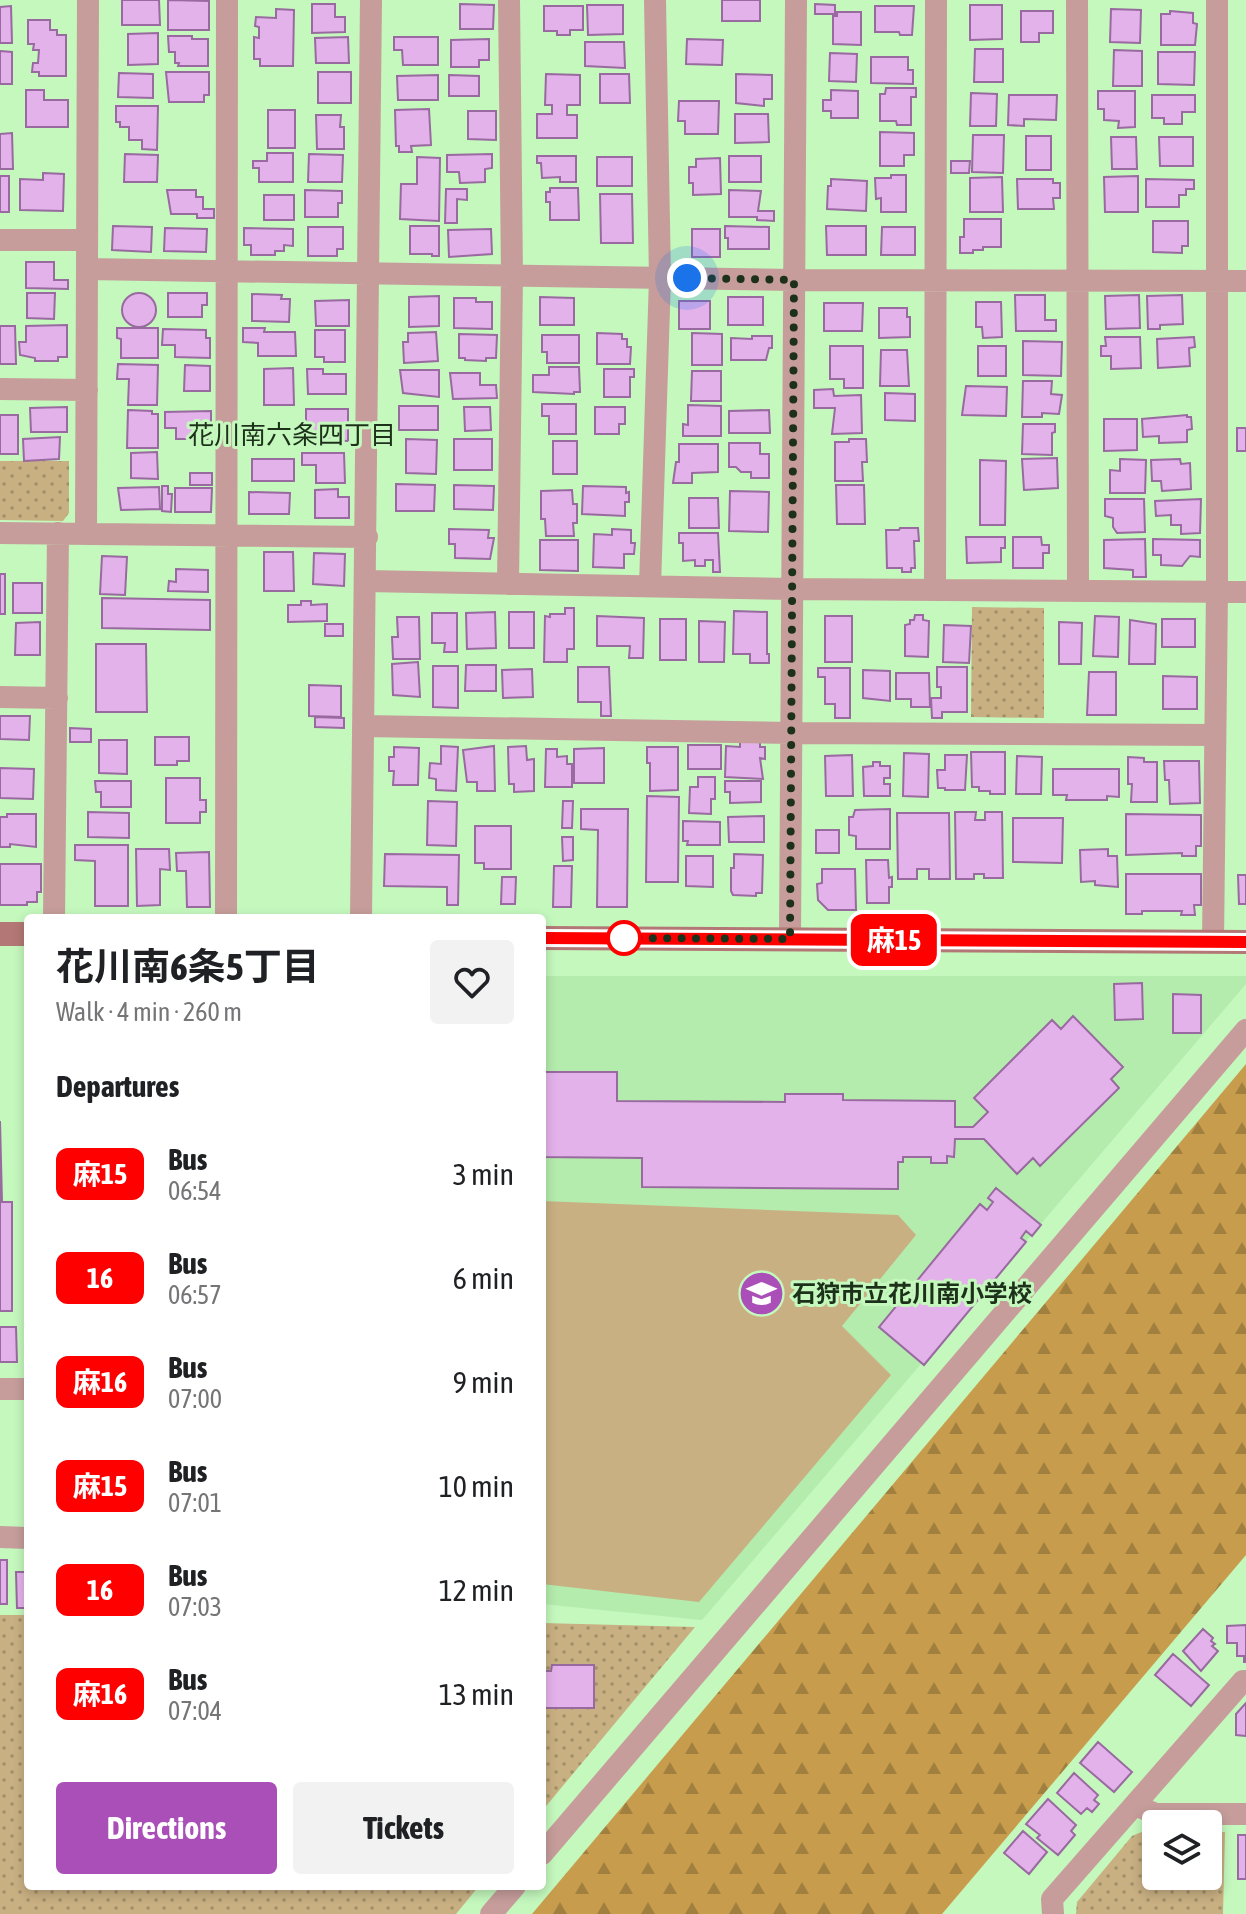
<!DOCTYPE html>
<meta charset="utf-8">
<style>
:root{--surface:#fff;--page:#f2f2f2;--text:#202124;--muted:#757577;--accent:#aa4eb8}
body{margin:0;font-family:"Asap Condensed","Noto Sans JP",sans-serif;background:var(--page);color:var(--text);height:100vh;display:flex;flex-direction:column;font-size:30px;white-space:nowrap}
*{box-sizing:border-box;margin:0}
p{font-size:26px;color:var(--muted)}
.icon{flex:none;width:44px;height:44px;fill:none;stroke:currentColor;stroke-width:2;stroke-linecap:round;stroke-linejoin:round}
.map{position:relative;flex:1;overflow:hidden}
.panel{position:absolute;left:24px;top:914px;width:522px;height:976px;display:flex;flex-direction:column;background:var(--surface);border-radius:8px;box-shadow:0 4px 12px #0003}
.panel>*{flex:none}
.badge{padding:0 16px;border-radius:12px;font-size:28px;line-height:52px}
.tools{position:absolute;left:1142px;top:1810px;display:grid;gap:16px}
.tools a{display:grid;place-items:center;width:80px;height:80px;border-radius:8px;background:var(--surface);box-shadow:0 4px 12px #0003;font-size:40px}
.you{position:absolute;width:40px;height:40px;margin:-20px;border:6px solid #fff;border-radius:50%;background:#1a73e8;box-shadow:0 0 0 12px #1a73e833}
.map>.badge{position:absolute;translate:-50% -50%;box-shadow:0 0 0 4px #fff}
h2{padding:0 32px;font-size:30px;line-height:72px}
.round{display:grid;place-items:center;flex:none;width:84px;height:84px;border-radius:8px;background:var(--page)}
.summary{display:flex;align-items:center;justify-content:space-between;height:136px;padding:0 32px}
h1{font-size:38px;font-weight:700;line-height:60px}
.primary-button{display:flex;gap:16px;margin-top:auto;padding:16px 32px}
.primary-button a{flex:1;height:92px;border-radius:8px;background:var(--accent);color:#fff;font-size:32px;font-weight:700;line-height:92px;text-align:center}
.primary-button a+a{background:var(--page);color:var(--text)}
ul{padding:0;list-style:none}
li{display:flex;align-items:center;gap:24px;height:104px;padding:0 32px}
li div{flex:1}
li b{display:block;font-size:30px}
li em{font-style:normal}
li .badge{min-width:88px;font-weight:700;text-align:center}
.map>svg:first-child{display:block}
.built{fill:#b4ecad}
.grass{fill:url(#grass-dots)}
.forest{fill:url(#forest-firs)}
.garden{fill:#c9b083}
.building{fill:#e4b2eb;stroke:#986a9f;stroke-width:2}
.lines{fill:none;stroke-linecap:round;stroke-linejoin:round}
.street{stroke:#c69d9b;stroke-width:22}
.secondary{stroke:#b37875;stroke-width:24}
.line-casing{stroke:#fff;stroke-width:18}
.line{stroke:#f00;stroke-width:12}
.walk{stroke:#1c301a;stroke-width:8;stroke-dasharray:0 14.4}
.stop-dot{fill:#fff;stroke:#f00;stroke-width:4}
.labels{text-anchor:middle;stroke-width:6;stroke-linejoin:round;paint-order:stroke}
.poi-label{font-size:24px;font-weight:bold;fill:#1c301a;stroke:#c4f8bd;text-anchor:start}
.neighbourhood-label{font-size:26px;fill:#1c301a;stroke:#c4f8bd}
</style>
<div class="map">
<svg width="1246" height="1914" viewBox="0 0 1246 1914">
<defs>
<pattern id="grass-dots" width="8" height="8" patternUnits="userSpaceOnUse" patternTransform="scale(2)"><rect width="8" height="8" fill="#c9b083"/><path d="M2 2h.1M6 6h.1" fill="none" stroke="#a2906a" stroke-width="1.8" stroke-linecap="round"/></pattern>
<pattern id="forest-firs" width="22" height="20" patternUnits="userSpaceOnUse" patternTransform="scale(2)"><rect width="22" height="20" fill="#c79d4d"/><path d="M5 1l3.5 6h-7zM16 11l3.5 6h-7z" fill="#a1803f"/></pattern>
</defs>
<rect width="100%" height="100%" fill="#c4f8bd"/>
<!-- built -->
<path class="built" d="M542,976H1246V984L702,1620L542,1604Z"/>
<!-- grass -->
<path class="grass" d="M0,461H69V513L63,521L0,520Z
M972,607L1044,608V718L971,717Z
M0,1615H28V1886H479L456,1914H0Z
M542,1623L695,1627L542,1811Z
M1144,1831H1156V1876H1208V1832H1225L1223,1914H1076L1077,1902L1132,1836Z"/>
<!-- forest -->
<path class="forest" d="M1246,1064V1555L942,1914H532Z"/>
<!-- garden -->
<path class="garden" d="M542,1201L898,1215L916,1235L842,1326L891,1375L699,1602L542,1584Z"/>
<!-- building -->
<path class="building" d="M122,0H159L160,25H122Z
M168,0L209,1V30H168Z
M722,0H760V21H722Z
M312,4H335V17H345V32L312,33Z
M460,4L494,5L493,29H460Z
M815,4L835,5V14H815Z
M587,5H623V34L588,35Z
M970,5H1002V39L970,40Z
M11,6L12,43H0V7Z
M544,6H583V30H570V35H557V31H544Z
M875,6H914L912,35H900L899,32H875Z
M276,9L294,10L293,66H260V59H254V37L259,38V27L255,26L256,17L276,18Z
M1111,9L1141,10L1140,43L1110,42Z
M1021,11H1053V33H1039V42H1021Z
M1170,11L1193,13V23L1197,24L1195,45H1161V14H1170Z
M837,12H861V45L833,44V16H837Z
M28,20H50V30H57V35H66V76H39V72H32L33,63H38L39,50H33L34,44H28Z
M158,33V64L128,65V34Z
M168,36H192V39H208V66H178L179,63H175V52H169Z
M348,37L349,63H316L315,38Z
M394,37H438V65H403L402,50H394Z
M489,39V60H479V67H451V40Z
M687,39L723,40L722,65L686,64Z
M585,42H624L625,68L585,66Z
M975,49H1003V82H974Z
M1114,50L1142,51V86H1113Z
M0,51L12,52V84H0Z
M1158,52H1195L1194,85L1158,84Z
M830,53L857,54L856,82L829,81Z
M871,57H908V70H913V84L871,83Z
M166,72H209V95H204V102H169Z
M318,72H351V103H318Z
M119,73L153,74V98L118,97Z
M546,74L580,75V105H567V115H577V138H537V114H552V105H545Z
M600,74H629L630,103H600Z
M736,74L772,75V99H764V106L736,103Z
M438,75V100H398L397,76Z
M449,75L479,76V96H449Z
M886,88H916V97H911V125H897L896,121H880V94H885Z
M26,90H44V100H68V127H26Z
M831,90L858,91V118H831V111H823V100H831Z
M1098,91H1135V127L1118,128L1119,121L1104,120V109H1098Z
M971,93L997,94L996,126H970Z
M1009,95H1057L1056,120L1024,119V126L1008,125Z
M1152,95H1195V112H1182V124H1164V118H1152Z
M679,101H719L718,134H685V121H678Z
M116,106H158L157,150L142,149V140H129V127H120V122H116Z
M429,109L431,145L411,146L412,152H399V146H396L395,110Z
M268,110H295V148H268Z
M468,111H496V140L468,139Z
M735,114H768L769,142L735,143Z
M316,115H341L340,127H344V149H317Z
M880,132L914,133V155H904V166H880Z
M12,133L13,169H0V134Z
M973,135H1004L1003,173L972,172Z
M1026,136H1051V170H1026Z
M1111,137H1136L1137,169H1112Z
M1159,137H1193V166H1160Z
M267,153H293V182H259V168H253V161H267Z
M125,154L158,155L157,182H124Z
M309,154L343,155L342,182H308Z
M492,154V168L485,169V182L460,183L459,172H447V155Z
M537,156H576V182H560V177L542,178L541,163H537Z
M729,156H761V182H729Z
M417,157L440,158L439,221L400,219L401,184H417Z
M597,157H632V186H597Z
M720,158L721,194L693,195V183H689V167H696V159Z
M951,161H970L969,173H951Z
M43,173L64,174L63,211L20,210V179L43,180Z
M891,175H906V212H881V198L876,199L875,178H891Z
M0,176H9V212H0Z
M1138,176V212H1105L1104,177Z
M1002,177L1003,212H970V178Z
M831,179L867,181L866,211L827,209L828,186H831Z
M1017,179H1053V183H1060V198H1053L1054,209H1018Z
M1146,179L1194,180V189H1186V195H1179V207H1146Z
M550,188H578L579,220H550V202H546V192H550Z
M446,189H467V200L457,199V223H445Z
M167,190H196V197H203V209H214V218H197V214H171Z
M305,190L342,191V203H338V217H305Z
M729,190L761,191L758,211H774V221L757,220V217H729Z
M600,194H632L633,243H601Z
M264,195H294V220H264Z
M964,219H1001V247H983V250H973V253H960V237H964Z
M1153,221H1188V246H1182V253L1153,252Z
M113,226L152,227L151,252L112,250Z
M410,226H439V256H432V254H410Z
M725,226L769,227V249H728V238H725Z
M826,226H866V255H827Z
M308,227H343V249H337V256H308Z
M882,227H915V255H881Z
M165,228L207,229L206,252L164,251Z
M244,228L293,229V246L284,245V251H275V255H251V245H244Z
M491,229L492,254L449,257L448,230Z
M692,229H720V257H692Z
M26,262H54V280H68V289L26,288Z
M122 310a17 17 0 1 1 34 0a17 17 0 1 1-34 0Z
M27,293H55L54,319L27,318Z
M168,293H207V305H202V317H168Z
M252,294L282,295L281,299H290L289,322L252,321Z
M1015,295H1045V320H1056V331H1016Z
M1139,295L1140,328L1106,329L1105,296Z
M1182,295L1183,324L1160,325V329H1148L1147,296Z
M439,296V326L409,327V297Z
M540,297L574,298V325H540Z
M728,297H763V325H728Z
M454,298H476V302H492V329L454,328Z
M349,300V326H316L315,301Z
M679,301H710V329H679Z
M976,302H1001L1002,337L983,338L982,327H976Z
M824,303H863L862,331H824Z
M879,308H907V317H910V337L879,338Z
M67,325V357H58V361H35V358L20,355L19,342H26V326Z
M0,326H15L16,364H0Z
M117,328H158V358H121V339L117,338Z
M243,328H265L264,332H295L296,356H258V343L243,342Z
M163,329L206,330V338H210V358L175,357V345H162Z
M315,330H345V362H324V357H315Z
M436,332L438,361L404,363L403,342H408V333Z
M597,333L622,334V339H627V347H631L630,364H597Z
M692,333L722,334V365H692Z
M459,334L497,335L496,358H486V361L465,360V358H459Z
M542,335H579V363H547V352H542Z
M752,336H772V348H769L766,360H731V338L752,339Z
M1105,337H1140L1141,368L1111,369V356H1101V346H1106Z
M1194,337L1195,347L1189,348L1190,366L1158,368L1157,339Z
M1023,341L1062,342L1061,376L1023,375Z
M830,346H863V388H844V379H830Z
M978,346H1006V376H978Z
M881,350H907L909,386H880Z
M118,364L158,365L157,405H128L129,379H117Z
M185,365L210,366V391H184Z
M549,367H579L580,392H574V394L533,392V375H549Z
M293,368L294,405H264V369Z
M307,369H323V374H346V394H308Z
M604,369H634V377H630V397H604Z
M400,370H439V397L403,393Z
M692,371H721V401H691Z
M450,373H480V385H496L497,398L453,399Z
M1023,381H1052L1051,394L1062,395L1059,414L1042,413V417H1022Z
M966,386L1007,387L1006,416L962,415Z
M833,389L834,396L861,395L862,433L832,434L835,408H814V390Z
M885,393L915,394V421L885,420Z
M542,404H576V434H549V416H542Z
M688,405L721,406V436H683V424L688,425Z
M399,406H438V430H399Z
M67,407V432H31L30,408Z
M464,407H490L491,430L465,431Z
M595,407H625V424H619V434H595Z
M306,409H348V441L318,440V432H306Z
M128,410L152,411V414H158V448H127Z
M769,410L770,433H729V411Z
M211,411V439H176V428H165V412Z
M0,415H18V454H0Z
M1187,415V417H1191L1192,429L1187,430V442L1159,443V436L1143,437L1142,419Z
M1104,419H1137V450L1104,451Z
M1023,424H1055V432L1052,433V455L1022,454Z
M1237,428H1246V451H1237Z
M60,437L59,459L24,461L23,439Z
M406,439L437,440L436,474L406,473Z
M454,439H492V470H454Z
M849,439H866L867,462H862L863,481H835V442H849Z
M553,441H577V474H553Z
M729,443H760V454H769V478H751V472H741L736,467H729Z
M679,444H718V472L692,473V483H673L676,462H679Z
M157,452L158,479L131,478V453Z
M302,453H344L345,483H316V465H302Z
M1057,458L1058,488L1024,490L1022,459Z
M252,459H294V481H252Z
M1120,459L1146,460L1145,493H1110V470L1120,471Z
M1180,459L1181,464L1190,463L1191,489L1162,491L1161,481H1152L1151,460Z
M980,460L1006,461L1005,525H980Z
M190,473H212V485H190Z
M396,484L435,485L434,511H396Z
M454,485L494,486L493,510L454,509Z
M836,485H864L865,524H837Z
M162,486H168V494H172L171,512L162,511Z
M583,486L626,487V493L629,492V502H625V516L582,514Z
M159,487L160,509L121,510L118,488Z
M175,488H212L211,512H175Z
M338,489V497H349V518H315V490Z
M572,490L573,504H577V523H573L574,536H546L545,519H541V491Z
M730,491L769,492L768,532L729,531Z
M249,492L290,493L289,514H249Z
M689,498H718L719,528H689Z
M1105,499H1144L1145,532L1117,533L1113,527V518L1105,516Z
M1201,499L1200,533L1181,534V525H1171V515L1156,516L1155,501Z
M900,528H918L919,541H914L915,568H911V572H902V568H887L886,530H899Z
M449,529L489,530L488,538H494L490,559L455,558V544H449Z
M612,529L631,530V543H635L634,554H624V568L593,567L594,534L612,535Z
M679,533H718L720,572H713V560H705V566H695V560L683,561V543H679Z
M966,537H1005V548H1001V562L967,563Z
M1013,537H1041L1042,545H1049V553H1043V568H1013Z
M1145,539L1146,577H1133V570L1104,568V540Z
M1153,539L1200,540V557L1190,556L1182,566L1161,565V555H1153Z
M540,540H578V571L540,570Z
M264,552H293L294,591H264Z
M314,553L345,554L344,586L313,584Z
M102,556L127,557L125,595L100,594Z
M176,569L208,570V592L168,591L169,581L176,582Z
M0,574H5V614H0Z
M13,583H42V613H13Z
M102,598L210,600V630L102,628Z
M301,601H311V605L327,604V621L288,622V605H301Z
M565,608H574V649H567V662H544L545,616L550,617V614H565Z
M734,611L767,612V654H769V663H750V654H733Z
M495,612L496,648L467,649L466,613Z
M509,612H534V648H509Z
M432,613H457V652H444L445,643H432Z
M915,615H923V620L929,621L928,657L905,656V625L910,624V620H914Z
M597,616L644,618L643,658H629L630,646H597Z
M825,616H852V662H825Z
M1095,616L1119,617L1118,657L1093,656Z
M397,617H419L420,659H393L392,637H398Z
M660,619H686V660H660Z
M1162,619H1195V647H1162Z
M1130,620L1156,624L1155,664H1129Z
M699,621L725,622L724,662H699Z
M40,622V655H15L16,623Z
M1059,622L1082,623L1081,664H1059Z
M325,624H343V636H325Z
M944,625L971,626L969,663L943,662Z
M96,644H146L147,712H96Z
M418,662L420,697L393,695L392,664Z
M466,665H496V691H465Z
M433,666H458V708L433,707Z
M578,667H609L611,716H601V702H578Z
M937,667H967V712H942V718H932L931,698H941V687H937Z
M818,668H850V718H835V704H825V677H818Z
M532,669L533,697L503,698L502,670Z
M863,670L890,671V701L863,698Z
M1089,672H1116V715H1087Z
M896,673H929L930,707H911V699H896Z
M1163,676L1197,677V709H1163Z
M309,685L341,686V717L309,716Z
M0,716H30L29,740L0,739Z
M315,717L344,718V728L315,727Z
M70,728L91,729V742H70Z
M155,737H189V761H177V765H155Z
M99,740H127V774L99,773Z
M740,740L760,741V747H765V759L760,758L763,779L725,777L726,746L740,747Z
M688,745H721V769H688Z
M441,746L458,747L456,791L436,790V779L429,778L430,763L441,764Z
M494,746L495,791H477V782H467L463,750Z
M526,746L527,760L534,759V791L514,792V784H509L508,747Z
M394,747L419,748L418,785H393L394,771H389V757H394Z
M647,747H678V790L650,791V763H647Z
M604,748V783H574V749Z
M546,749H557V757L567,756V764H572V787H545Z
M971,752H1005V794H990V791H979V787H972Z
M904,753L929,754L928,797L903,796Z
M852,755L853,796H826L825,756Z
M945,755H967L965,790H945V788H938L937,770H945Z
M1017,756L1042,757L1041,794H1016Z
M1128,757L1144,758V762H1157V802H1131L1132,784H1128Z
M1164,761H1199L1200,803L1170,804L1169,780H1165Z
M873,762H880V766H890V778H884V784H890V796H864L863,767L873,766Z
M0,768L34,769L33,799L0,798Z
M1053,769H1119V797L1107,796V800H1066L1067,795H1053Z
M698,777H715V799H711V814L689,813L690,787H698Z
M166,778H200V800H206V812H200V823H166Z
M95,781H131V807H101V792H96Z
M725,781H761V802L730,803V792H725Z
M647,796L679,797L678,882H646Z
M428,801L457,802L456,846L427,845Z
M563,801H573L572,828H562Z
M581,809H628L627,907H597L598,830L581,829Z
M890,809V849H856V836L849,835V817H853L855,810Z
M88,812L129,813V838L88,837Z
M955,812H976L975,820H985V812H1002L1003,878H984V874H974V879H956Z
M897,813H949L950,879H929V869H917V879H898Z
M7,814H36V847L10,844V847H0V817H7Z
M1126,814L1201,815V846H1196V856H1182V853L1126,855Z
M764,816V842H729L728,817Z
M1013,818H1063L1062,863L1013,862Z
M683,821L720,822V845H687L688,841H683Z
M475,826H511V869H484V863H475Z
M816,830H839V853H816Z
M562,837H573V860L563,861Z
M75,845H128V906H95V861L75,860Z
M136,849H169L170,870L160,869V905L137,906Z
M1108,849V856H1117L1118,887L1095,885V881L1081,882L1080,850Z
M209,852L210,907H187L186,871H177L176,853Z
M385,854L459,855L458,905H447V887L384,886Z
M734,854L763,855L762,893H756V896L733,895L731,891V868H734Z
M686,856H713V887L686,886Z
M866,860H888L889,878L892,877V887H889V903H867Z
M0,864H41V892H37V902H27V905H0Z
M554,866H572L571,907H553Z
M822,869H855L856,910H828L818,900L817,884L822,883Z
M1126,874H1201V905H1194L1195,915H1181L1182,911H1142V914H1126Z
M1238,875H1246V904H1239Z
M502,877H516L515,904H501Z
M1142,983L1143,1019L1115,1020L1114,984Z
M1173,994L1201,995V1033H1173Z
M1073,1016L1123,1067L1111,1079L1119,1088L1040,1166L1033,1158L1017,1174L984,1139H955L954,1157L947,1156V1163H931V1157H903V1162H898V1189L642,1187V1158L542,1157V1072H617V1101L785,1102V1094H843V1100L955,1101V1127H973L988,1112L974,1098L1052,1020L1061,1029Z
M0,1121L2,1202H12V1311H0Z
M996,1188L1041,1225L1032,1236L1026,1231L1021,1238L1026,1242L924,1365L879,1327L980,1204L987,1210L993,1202L988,1198Z
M0,1327H16L17,1362H0Z
M0,1560H7V1604H0Z
M16,1572H28V1608H17Z
M1246,1625V1662H1244V1656H1237V1643H1227V1626Z
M1203,1629L1213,1638L1211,1641L1215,1644L1212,1646L1218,1651L1201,1671L1183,1651Z
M1173,1654L1209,1685L1191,1706L1155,1675Z
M552,1665H594V1708H542V1671H551Z
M1246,1703V1736L1236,1735V1714Z
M1098,1742L1132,1772L1114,1792L1080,1763Z
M1074,1773L1098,1795L1094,1800L1099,1804L1092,1812L1087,1808L1081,1814L1057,1793Z
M1048,1799L1076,1825L1071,1831L1075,1835L1058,1855L1037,1838L1040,1835L1026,1824Z
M1023,1831L1047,1852L1029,1874L1004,1853Z
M1238,1835H1246V1879H1238Z"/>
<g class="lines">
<!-- street -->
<path class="street" d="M1077,0L1078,591
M0,240H87
M87,269L794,280L1246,281
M0,389L87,390
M0,533L367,537
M86,533L88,0
M366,581L792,589L1246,592
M508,584L512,276L509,0
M650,586L660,278L655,0
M935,589L936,0
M0,697L57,698
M364,726L791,733L1215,735
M54,918L58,533
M226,918L227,0
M361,918L371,0
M790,939L796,0
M1213,942L1217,591V0
M0,1389H28
M0,1537L28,1538
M1135,1805L1156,1814H1246
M542,1854L1246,1030
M491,1914L515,1886
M1053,1914L1052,1899L1243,1681H1246"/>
<!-- secondary -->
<path class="secondary" d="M0,934H28
M542,938L1246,942"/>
</g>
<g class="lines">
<defs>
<path id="line" d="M542,938L1246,942"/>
</defs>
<!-- line casing -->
<use href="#line" class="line-casing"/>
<!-- line -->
<use href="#line" class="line"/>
<!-- walk -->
<path class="walk" d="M624,938L790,939L794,280L687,278"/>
</g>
<!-- icons -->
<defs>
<symbol id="school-disc" viewBox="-11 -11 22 22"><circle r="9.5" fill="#aa4eb8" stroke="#c4f8bd"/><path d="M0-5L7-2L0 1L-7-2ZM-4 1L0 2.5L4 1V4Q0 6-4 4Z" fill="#fff"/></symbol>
</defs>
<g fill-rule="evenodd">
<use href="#school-disc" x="736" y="1268" width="51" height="51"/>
</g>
<!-- markers -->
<circle class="stop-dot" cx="624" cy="938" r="16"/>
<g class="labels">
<!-- poi labels -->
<g class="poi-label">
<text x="792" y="1302">石狩市立花川南小学校</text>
</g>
<!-- neighbourhood labels -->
<g class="neighbourhood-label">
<text x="292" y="444">花川南六条四丁目</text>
</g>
</g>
</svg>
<div class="tools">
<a><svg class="icon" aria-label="layers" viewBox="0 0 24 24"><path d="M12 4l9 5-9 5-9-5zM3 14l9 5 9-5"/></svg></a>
</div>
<div class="you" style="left:687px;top:278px"></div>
<b class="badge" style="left:894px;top:940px;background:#f00;color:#fff">麻15</b>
<section class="panel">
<div class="summary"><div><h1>花川南6条5丁目</h1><p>Walk · 4 min · 260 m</p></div><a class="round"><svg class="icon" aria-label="heart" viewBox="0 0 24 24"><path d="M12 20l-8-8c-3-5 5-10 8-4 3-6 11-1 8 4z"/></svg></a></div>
<h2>Departures</h2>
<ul>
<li><span class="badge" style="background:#f00;color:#fff">麻15</span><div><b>Bus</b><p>06:54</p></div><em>3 min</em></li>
<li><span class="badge" style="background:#f00;color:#fff">16</span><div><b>Bus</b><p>06:57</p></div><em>6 min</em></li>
<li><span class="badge" style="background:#f00;color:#fff">麻16</span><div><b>Bus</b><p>07:00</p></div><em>9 min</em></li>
<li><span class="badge" style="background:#f00;color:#fff">麻15</span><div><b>Bus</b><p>07:01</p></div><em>10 min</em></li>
<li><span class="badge" style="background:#f00;color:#fff">16</span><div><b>Bus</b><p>07:03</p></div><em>12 min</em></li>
<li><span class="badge" style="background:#f00;color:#fff">麻16</span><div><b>Bus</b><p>07:04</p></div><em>13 min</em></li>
</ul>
<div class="primary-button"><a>Directions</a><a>Tickets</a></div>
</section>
</div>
